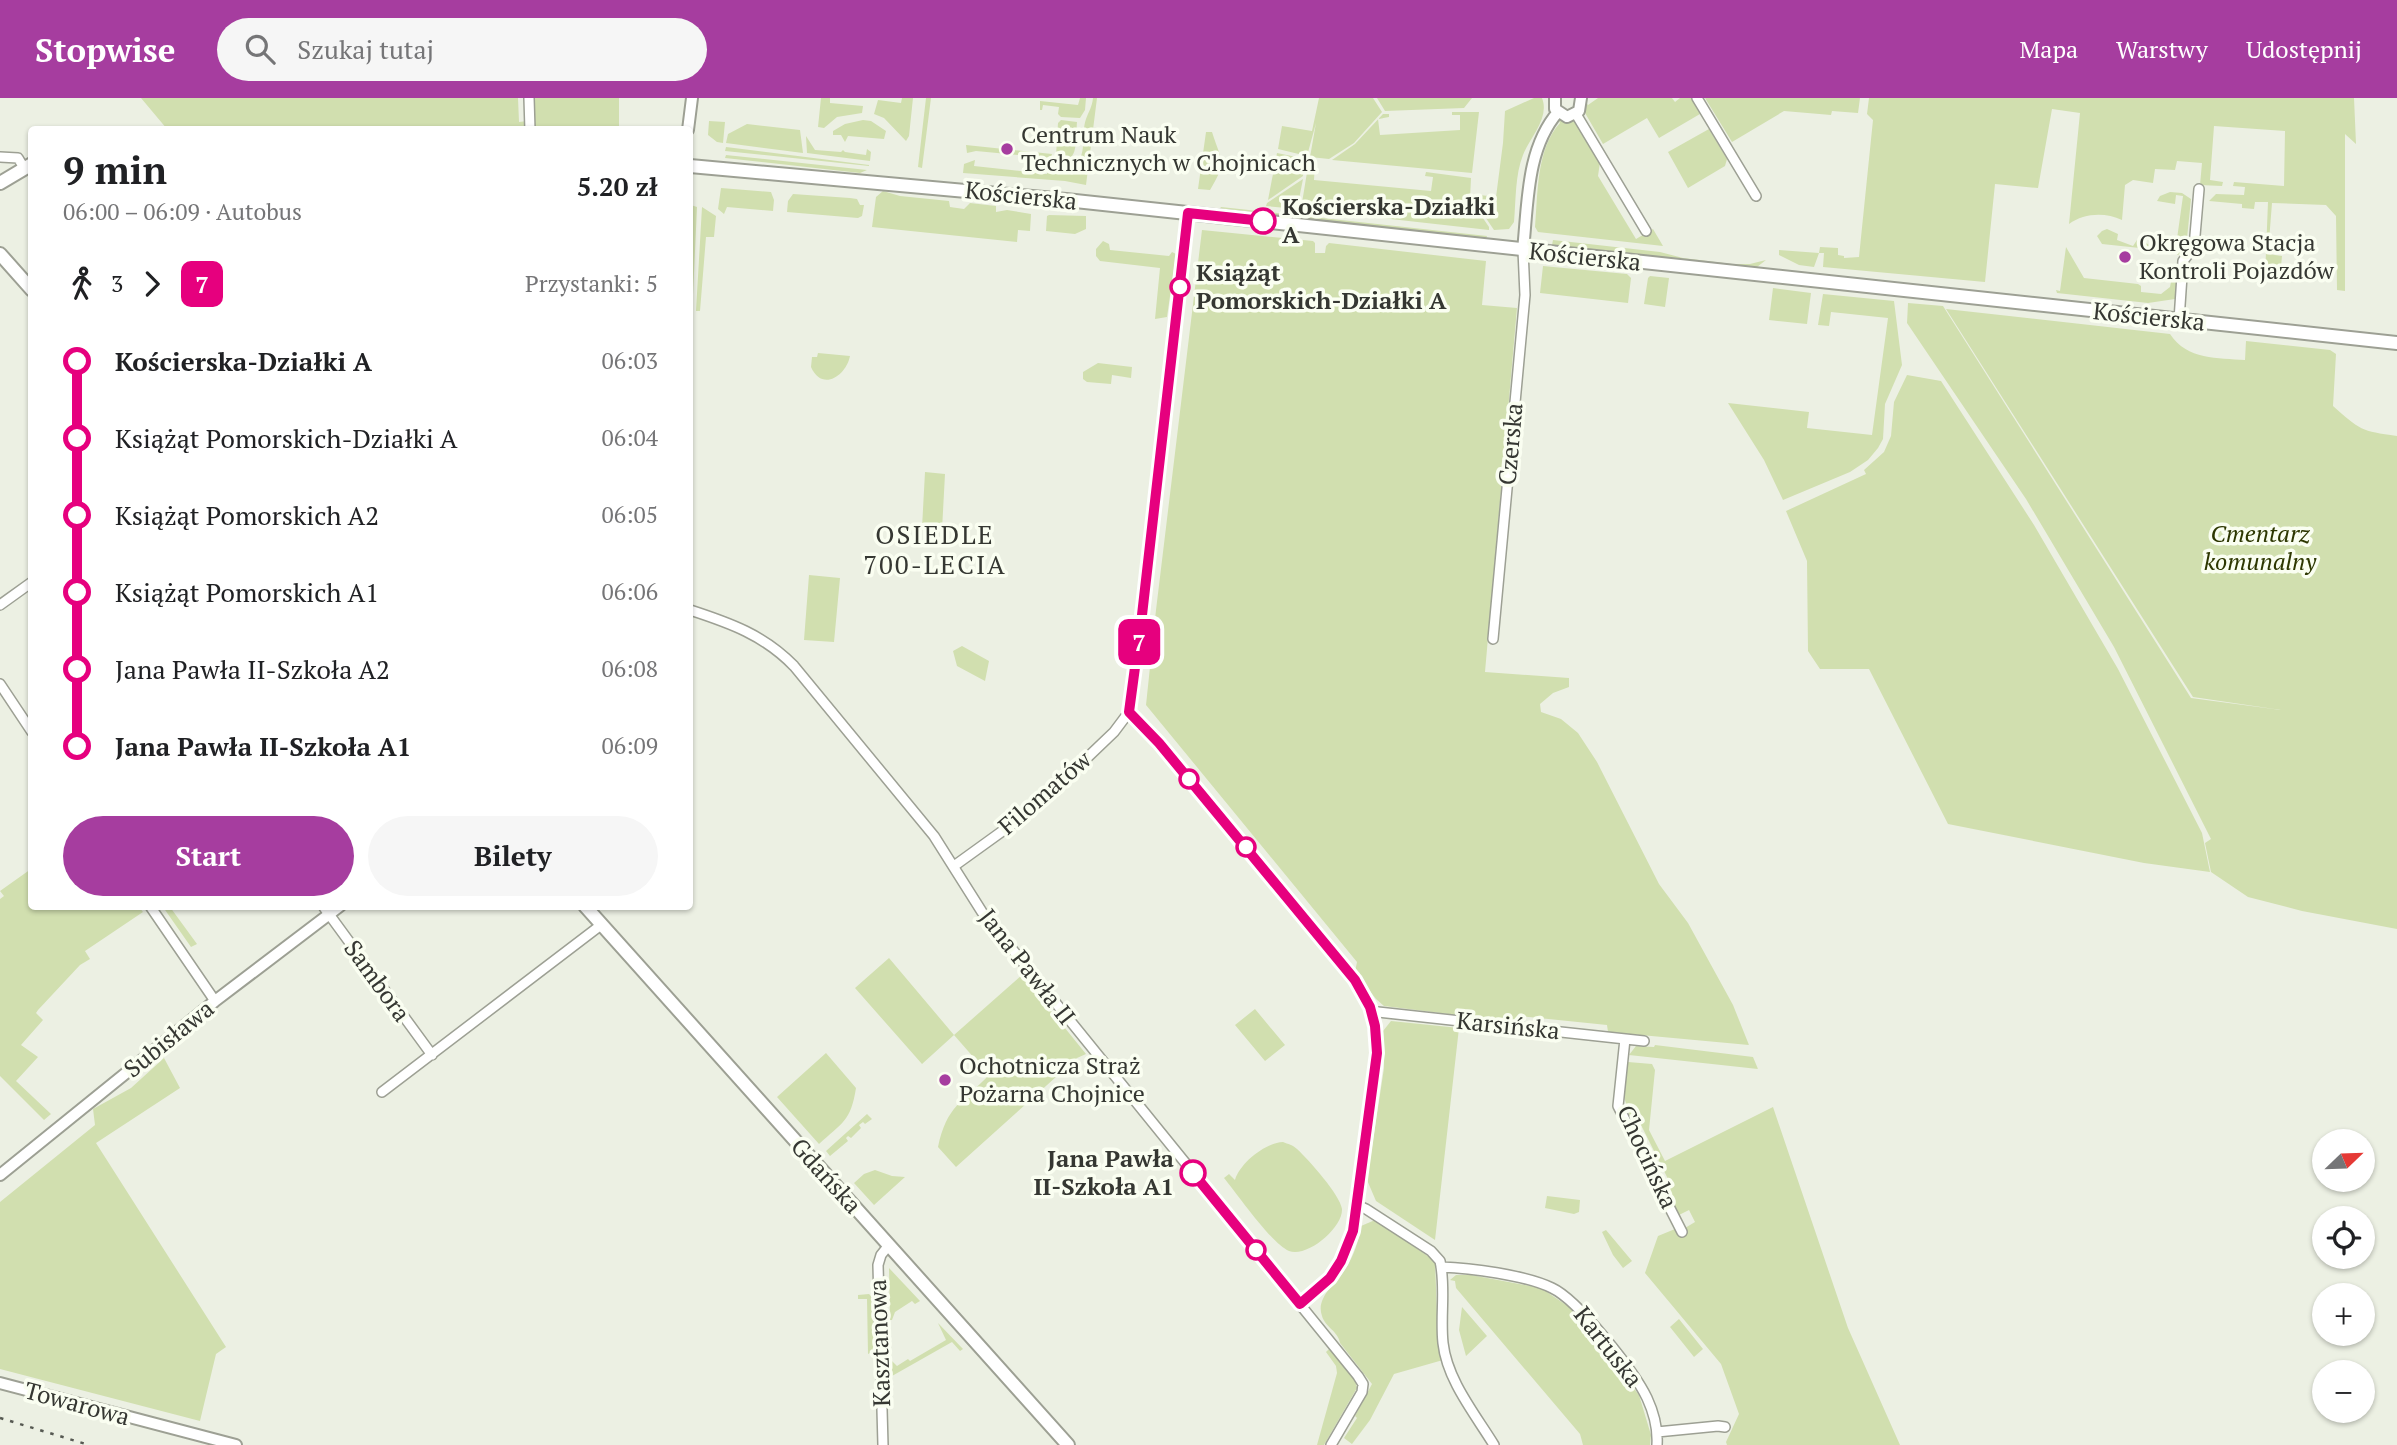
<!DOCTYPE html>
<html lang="pl">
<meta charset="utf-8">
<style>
:root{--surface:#fff;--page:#f6f6f6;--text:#202124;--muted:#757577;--accent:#a63d9f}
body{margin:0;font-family:"PT Serif",serif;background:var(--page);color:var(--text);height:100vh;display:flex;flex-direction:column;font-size:26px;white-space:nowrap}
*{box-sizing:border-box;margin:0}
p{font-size:23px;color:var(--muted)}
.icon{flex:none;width:38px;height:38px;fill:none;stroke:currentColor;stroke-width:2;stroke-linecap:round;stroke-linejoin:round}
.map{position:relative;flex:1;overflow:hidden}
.details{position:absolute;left:28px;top:28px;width:665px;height:784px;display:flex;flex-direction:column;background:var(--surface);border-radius:7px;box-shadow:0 2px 5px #0004}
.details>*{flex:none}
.badge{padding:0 14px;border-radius:10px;font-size:24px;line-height:46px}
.needle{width:46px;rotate:67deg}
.tools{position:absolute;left:2312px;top:1031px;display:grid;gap:14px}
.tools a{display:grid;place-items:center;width:63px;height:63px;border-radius:50%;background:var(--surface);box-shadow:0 2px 5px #0004;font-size:35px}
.map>.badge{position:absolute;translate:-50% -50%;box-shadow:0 0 0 4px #fff}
.legs{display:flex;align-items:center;gap:10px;height:77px;padding:0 35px;font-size:23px}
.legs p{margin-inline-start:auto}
.headline{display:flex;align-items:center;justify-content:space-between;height:119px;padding:0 35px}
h1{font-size:38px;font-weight:700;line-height:52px}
.action{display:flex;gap:14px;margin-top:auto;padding:14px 35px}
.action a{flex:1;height:80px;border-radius:42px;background:var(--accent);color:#fff;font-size:28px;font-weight:700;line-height:80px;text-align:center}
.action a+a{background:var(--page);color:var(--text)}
ul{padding:0 35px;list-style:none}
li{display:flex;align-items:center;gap:24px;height:77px;font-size:26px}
li i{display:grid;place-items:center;width:10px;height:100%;margin:0 9px;background:currentColor}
li i::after{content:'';width:18px;height:18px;margin:-9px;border:5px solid;border-radius:50%;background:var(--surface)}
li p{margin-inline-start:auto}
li:first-child i{background:linear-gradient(#0000 50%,currentColor 0)}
li:last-child i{background:linear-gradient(currentColor 50%,#0000 0)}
header{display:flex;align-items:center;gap:42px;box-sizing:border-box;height:98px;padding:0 35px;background:var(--accent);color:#fff}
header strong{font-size:33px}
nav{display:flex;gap:38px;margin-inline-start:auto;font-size:24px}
.search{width:490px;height:63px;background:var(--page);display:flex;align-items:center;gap:18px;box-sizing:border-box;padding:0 24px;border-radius:38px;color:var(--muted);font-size:26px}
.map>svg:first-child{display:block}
.green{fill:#d1dfaf}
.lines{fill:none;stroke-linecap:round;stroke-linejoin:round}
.minor-casing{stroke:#9da094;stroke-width:12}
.tertiary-casing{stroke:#9da094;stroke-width:14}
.secondary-casing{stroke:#9da094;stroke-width:16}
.minor{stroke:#fff;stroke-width:9}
.tertiary{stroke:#fff;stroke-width:10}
.secondary{stroke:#fff;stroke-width:12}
.rail{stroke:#565952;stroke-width:2.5;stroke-dasharray:3.5 7;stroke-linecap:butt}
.line-1-casing{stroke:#fff;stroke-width:16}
.line-1{stroke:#e6007e;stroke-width:10}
.poi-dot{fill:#a63d9f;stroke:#fafef1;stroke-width:2.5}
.stop-1-dot{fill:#fff;stroke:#e6007e;stroke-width:3.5}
.labels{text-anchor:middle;stroke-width:7;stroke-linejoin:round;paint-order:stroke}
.poi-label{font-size:24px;fill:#353732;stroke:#fafef1;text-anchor:start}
.street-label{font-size:24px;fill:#353732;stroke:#fafef1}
.stop-label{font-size:24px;font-weight:bold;fill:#353732;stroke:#fafef1;text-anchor:start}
.park-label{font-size:24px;font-style:italic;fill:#2d3701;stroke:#fafef1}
.neighbourhood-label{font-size:26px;letter-spacing:2px;fill:#353732;stroke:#fafef1}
</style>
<header>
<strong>Stopwise</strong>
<div class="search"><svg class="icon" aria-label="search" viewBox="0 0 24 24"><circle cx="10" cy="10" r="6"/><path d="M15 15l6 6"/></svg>Szukaj tutaj</div>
<nav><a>Mapa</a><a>Warstwy</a><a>Udostępnij</a></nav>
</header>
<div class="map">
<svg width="2397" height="1347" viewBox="0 0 2397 1347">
<rect width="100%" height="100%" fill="#ecf0e3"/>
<!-- green -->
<path class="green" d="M141,0H518L519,24L527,23L526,0H619V31H167Z
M821,0H830V5L863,8L862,15L837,19L824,30L818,29Z
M902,0H913L909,38L906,43L884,20L874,16L878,2L901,5Z
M926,0H931L922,70L918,69Z
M1080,0H1086L1085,12L1080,20L1061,19L1058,16L1059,9L1043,7L1042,12H1040V3L1078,7Z
M1093,0H1097L1086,87L1065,83L963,75L964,66L975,62L974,68L1047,76L1048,69H1072C1089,58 1080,38 1086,21C1089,13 1092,9 1093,0Z
M1319,0H1373L1382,14L1354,45L1329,61L1310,59L1316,25L1307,58L1278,51L1282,28L1312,33Z
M1377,0H1472L1464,10L1385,13Z
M1534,0H1542C1550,20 1530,39 1523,57C1515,77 1516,102 1514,124L1509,131L1494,132L1473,101L1472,96L1496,99L1503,45L1505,13Z
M1598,0H1672L1675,4L1680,0H1691L1700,16L1659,40L1647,20L1603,46L1581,8L1585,3L1588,7Z
M1705,0H1860L1858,15L1832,13L1831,17L1784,13L1732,44Z
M1869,0H2354L2356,46L2345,36V193L2337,192L2336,118L2326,107L2272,105L2268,156L2282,158L2280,179H2265L2268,104H2255L2254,111L2242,110V106L2209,103L2216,96L2244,97L2245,89L2233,88L2234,84L2284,88L2285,33L2214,28L2210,82L2223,84L2222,88L2200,87L2202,65L2177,63L2175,72L2155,71L2153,85L2133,82L2125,87L2122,122C2105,114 2084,115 2069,126L2080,15L2052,11L2038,90L1995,86L1985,184L1823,169L1824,155H1819L1814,169L1799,167L1779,157V152L1819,155L1820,149L1838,150V157L1844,158V160L1859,159L1873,22L1867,16Z
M1452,14H1479L1472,75L1332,62L1355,46L1383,16H1389V19L1378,21L1380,37L1460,32V17H1452Z
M1566,21L1576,24L1600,64L1598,78L1636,141L1653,131L1663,148L1538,134L1535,129C1538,96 1536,51 1560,25L1559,23Z
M863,22L871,23L886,33L884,41L848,38L845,44L841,37H833V33L845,26Z
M1061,22L1077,24C1076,32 1078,55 1070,60C1067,62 1061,61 1058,61L1056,58L1058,25Z
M709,23L725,24L723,45L717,44L708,37Z
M747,26L800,32L803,55L726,45L728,36Z
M1709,31L1727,61L1725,68L1688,90L1668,54Z
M1206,34H1212C1222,65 1227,63 1210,92L1198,91Z
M806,38L815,52L841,54L843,52L845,54L866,57L867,51L871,54L870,63L807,55Z
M966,47L1052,56L1051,60L976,53L967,55Z
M726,49L869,67V68L725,53Z
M1277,55L1306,61L1303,78L1268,102Z
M726,57L867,72L860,75L725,60Z
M1309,62L1315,63L1314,82L1431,93L1433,79L1425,78L1426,74L1471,80L1470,101L1489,129V132L1301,111Z
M1303,81L1297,111L1266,108L1267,105Z
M721,90L771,94L774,102L773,113L727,109L724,116L718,111Z
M883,93L900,98L949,103L950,109L964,111L970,105L996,108V114L1007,112L1031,116L1030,133L1018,132L1017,144L872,129L876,99Z
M2170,94L2182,95L2191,101L2186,150L2178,157L2175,155L2183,98L2176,97L2175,106L2157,103L2160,98Z
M793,96L850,100L857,101L860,107H864L862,118L858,120L787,114L788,103Z
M691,107L697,109L693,197L691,200Z
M702,109L716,118L714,139H706L700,213H696Z
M1221,109L1487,138L1486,141L1219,112Z
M1049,117L1086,118V131L1075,136L1046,133L1047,118Z
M2107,131L2118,136L2117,142L2133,148L2137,142L2148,146L2149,151L2102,146L2097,138L2102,133Z
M1202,132L1313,143L1315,145V155H1325L1326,148L1329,145L1486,163L1482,207L1517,210L1485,574L1569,580V589L1553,595L1540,606L1541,614L1561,621L1578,635L1597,664L1659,786L1688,825L1733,907L1749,947L1608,934L1607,927L1518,918L1516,923L1513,924L1384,908L1376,901L1355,874L1357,864L1146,607L1156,512Z
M1553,142L1660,154L1683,160L1732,166H1750L1766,162L1757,169L1750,170L1552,147Z
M1103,143L1109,146L1110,152L1169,158L1172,154L1176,156L1167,219L1155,221L1160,170L1100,163L1096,158V151Z
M2066,149L2084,180L2138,186L2141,188V194L2161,196L2170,189L2173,174L2178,173L2175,201L2148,205L2057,195L2056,192L2060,193Z
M1543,168L1627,176L1631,180L1628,205L1540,195Z
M1650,178L1669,180L1665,209L1644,206L1648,180Z
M1773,190L1811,195L1807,226L1769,222Z
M1823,196L1894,203L1902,267L1885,306L1883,341L1878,350L1868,362L1850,374L1783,402L1764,362L1728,305L1809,314L1807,330L1872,337L1888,220L1831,214L1829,228L1818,227Z
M1908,205L1943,208L2191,600L2281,612L2193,599L1946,211L2170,236C2187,262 2218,260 2245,262L2246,243L2330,252L2336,256L2333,308C2360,332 2361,333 2397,338V831L2302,813L2248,799L2211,774L2205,745L2211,741L2114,549L2026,401L1907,225Z
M818,255L850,258C846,278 822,294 811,269L812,259H817Z
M1098,265L1132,269L1131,280L1112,277L1111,286L1087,284L1083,281V274Z
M1907,277L1941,283L2034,427L2118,571L2202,735L2210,774L2144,765L1948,726L1869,571H1820L1808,553L1807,463L1786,413L1866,376L1864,372L1884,354L1891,338L1894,304Z
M925,374L945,376L942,432L922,430Z
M809,477L840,480L834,544L804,542Z
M962,548L989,563L985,583L957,568L953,553Z
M31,771L32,808L139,809L143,814L85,853L90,861L80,867L38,912L36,915L43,922L21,947L38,959L16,983L51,1016L44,1022L0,978V801L4,798L0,793Z
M163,809H170L197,846L191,849Z
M889,860L954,937L1022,877L1086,956L1077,960L956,1069L938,1049C947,1007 962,1005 989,977L954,937L922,966L855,890Z
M1255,911L1285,947L1265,963L1235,927Z
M1391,923L1459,930L1435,1142L1376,1103L1367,1082L1384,970L1383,933Z
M1655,947L1753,959L1758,971L1629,957L1636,948L1654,949Z
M826,955L856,990C851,1023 842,1025 819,1046L777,999Z
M164,960L180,990L96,1045L226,1249L216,1256L200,1323L0,1271V1104L95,1027L93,1011L131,990Z
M1628,964L1652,966L1655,972L1649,1032L1665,1063L1773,1009L1848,1230L1900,1347H1727L1726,1344L1739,1316L1721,1266L1645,1175L1658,1138L1675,1131L1678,1136L1686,1133L1685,1130L1695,1124L1689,1112L1679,1117L1664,1088L1668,1081L1639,1023L1631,1022L1624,999Z
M867,1016L872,1021L865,1026L863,1024L859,1027L861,1030L851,1040L848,1038L846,1040L848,1043L830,1058L826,1053Z
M1283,1044C1288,1046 1293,1047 1297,1051C1309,1062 1340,1097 1342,1111C1343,1130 1307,1160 1289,1153C1271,1145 1238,1097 1224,1080L1229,1076L1235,1082C1240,1065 1265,1045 1283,1044Z
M875,1072L892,1078L905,1079L874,1107L854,1085L864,1076Z
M1547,1098L1580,1102L1579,1114L1574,1116L1545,1110Z
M1375,1122L1435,1163L1438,1243L1443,1262L1394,1276L1370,1322L1352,1346L1344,1340L1357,1320L1355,1318L1372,1286L1340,1245C1338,1233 1325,1229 1322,1218C1315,1199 1338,1184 1346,1170C1354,1157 1359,1142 1361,1128Z
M1606,1132L1632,1163L1623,1170L1613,1157L1602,1134Z
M889,1170L920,1203L915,1206L912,1203L895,1214L892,1222H890Z
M1456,1177H1471L1541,1190L1575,1213L1639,1297L1651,1337L1650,1347H1583L1580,1336L1456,1190L1455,1183L1450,1182Z
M869,1196L872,1199L875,1253L868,1256L867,1201H858V1197Z
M1462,1209L1487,1238L1466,1258L1459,1232Z
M1679,1221L1703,1251L1694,1259L1670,1229Z
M938,1225L963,1251L960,1253L952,1244L892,1278V1298L886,1294V1269H888V1278H891V1262L897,1268L908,1261L910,1263L946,1242Z
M1330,1250L1355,1282L1357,1290L1324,1347H1317L1337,1275L1336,1268L1326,1254Z"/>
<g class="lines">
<defs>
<path id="minor" d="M529,0L530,32
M1697,0L1756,98
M1576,16L1646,133
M0,59L18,60L24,70
M2179,222L2183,163L2194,149L2199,91
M0,507L32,484
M690,512C730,525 764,537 794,568L934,738L982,814L1358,1278L1363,1286L1362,1294L1331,1347
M1493,541L1525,197L1523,152
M0,586L32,634
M1129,614L1159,645L1355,882L1372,916L1377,955L1353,1133L1341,1163L1330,1180L1300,1206
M954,768L1015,724L1045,700L1114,634L1129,614L1142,517L1188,115
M150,808L215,903
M323,808L432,957
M1372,916L1378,914L1644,943
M1625,941L1618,1008L1682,1134
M382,994L601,827
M1357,1107L1366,1111L1431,1153L1440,1163C1446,1189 1440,1218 1443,1245C1447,1282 1475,1316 1494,1347
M1441,1169C1471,1170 1525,1177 1552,1190C1578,1202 1634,1273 1647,1300C1654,1315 1658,1331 1657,1347
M1657,1334L1718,1328L1725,1329
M883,1347L878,1167L881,1157L889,1147"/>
<path id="tertiary" d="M1555,0V11L1567,19L1579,13L1581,0
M688,32L692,0
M1523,152C1528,106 1526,51 1558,14
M0,1077L215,903L340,808
M0,1285L236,1347"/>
<path id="secondary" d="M690,68L1066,102L2397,245
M0,85L32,66
M0,156L32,192
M585,808L1068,1347"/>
</defs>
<!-- minor casing -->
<use href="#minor" class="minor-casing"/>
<!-- tertiary casing -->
<use href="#tertiary" class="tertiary-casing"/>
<!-- secondary casing -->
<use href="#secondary" class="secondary-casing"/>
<!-- minor -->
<use href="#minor" class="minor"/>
<!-- tertiary -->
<use href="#tertiary" class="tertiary"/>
<!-- secondary -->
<use href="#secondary" class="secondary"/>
<!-- rail -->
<path class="rail" d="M0,1320L89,1347"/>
</g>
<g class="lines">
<defs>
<path id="line-1" d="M1193,1075L1300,1206L1330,1180L1341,1163L1353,1133L1377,955L1375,928L1370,909L1355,882L1159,645L1129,614L1142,517L1188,115L1263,123"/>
</defs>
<!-- line-1 casing -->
<use href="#line-1" class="line-1-casing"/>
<!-- line-1 -->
<use href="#line-1" class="line-1"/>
</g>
<!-- markers -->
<g class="poi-dot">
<circle cx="1007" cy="51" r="7"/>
<circle cx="2125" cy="159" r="7"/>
<circle cx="945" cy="982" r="7"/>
</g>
<g class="stop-1-dot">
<circle cx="1263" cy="123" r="12"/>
<circle cx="1180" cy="189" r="9"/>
<circle cx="1189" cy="681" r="9"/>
<circle cx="1246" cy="749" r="9"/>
<circle cx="1193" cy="1075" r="12"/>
<circle cx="1256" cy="1152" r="9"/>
</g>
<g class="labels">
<!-- poi labels -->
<g class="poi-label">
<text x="1021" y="45">Centrum Nauk<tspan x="1021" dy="28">Technicznych w Chojnicach</tspan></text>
<text x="2139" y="153">Okręgowa Stacja<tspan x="2139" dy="28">Kontroli Pojazdów</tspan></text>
<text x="959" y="976">Ochotnicza Straż<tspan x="959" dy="28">Pożarna Chojnice</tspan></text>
</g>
<!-- street labels -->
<g class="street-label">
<text transform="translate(1021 98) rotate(6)" y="8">Kościerska</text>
<text transform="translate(1585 159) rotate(6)" y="8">Kościerska</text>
<text transform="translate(2149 219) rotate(6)" y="8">Kościerska</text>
<text transform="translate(1511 346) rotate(-85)" y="8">Czerska</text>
<text transform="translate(1045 695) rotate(-41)" y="8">Filomatów</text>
<text transform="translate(1027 869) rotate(52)" y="8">Jana Pawła II</text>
<text transform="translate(377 883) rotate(54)" y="8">Sambora</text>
<text transform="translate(1508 928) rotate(6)" y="8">Karsińska</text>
<text transform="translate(169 941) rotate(-39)" y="8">Subisława</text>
<text transform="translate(1647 1059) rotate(65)" y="8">Chocińska</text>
<text transform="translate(826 1078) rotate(48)" y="8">Gdańska</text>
<text transform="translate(880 1245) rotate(-92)" y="8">Kasztanowa</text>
<text transform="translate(1608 1249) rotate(52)" y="8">Kartuska</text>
<text transform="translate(77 1306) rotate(15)" y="8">Towarowa</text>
</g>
<!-- stop labels -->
<g class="stop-label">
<text x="1282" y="117">Kościerska-Działki<tspan x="1282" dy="28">A</tspan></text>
<text x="1196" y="183">Książąt<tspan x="1196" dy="28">Pomorskich-Działki A</tspan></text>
<text x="1174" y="1069" text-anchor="end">Jana Pawła<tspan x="1174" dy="28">II-Szkoła A1</tspan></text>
</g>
<!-- park labels -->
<g class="park-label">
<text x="2260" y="444">Cmentarz<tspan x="2260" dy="28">komunalny</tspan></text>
</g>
<!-- neighbourhood labels -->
<g class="neighbourhood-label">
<text x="935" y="446">OSIEDLE<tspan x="935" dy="30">700-LECIA</tspan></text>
</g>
</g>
</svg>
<div class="tools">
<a><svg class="needle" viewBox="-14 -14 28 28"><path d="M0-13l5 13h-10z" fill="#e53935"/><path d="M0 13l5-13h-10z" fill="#757577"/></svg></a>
<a><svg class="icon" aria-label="locate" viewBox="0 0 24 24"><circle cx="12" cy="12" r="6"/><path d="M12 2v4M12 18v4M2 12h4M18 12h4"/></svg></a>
<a>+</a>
<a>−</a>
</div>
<b class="badge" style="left:1139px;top:544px;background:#e6007e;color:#fff">7</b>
<section class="details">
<div class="headline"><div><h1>9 min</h1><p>06:00 – 06:09 · Autobus</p></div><b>5.20 zł</b></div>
<div class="legs"><svg class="icon" aria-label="walk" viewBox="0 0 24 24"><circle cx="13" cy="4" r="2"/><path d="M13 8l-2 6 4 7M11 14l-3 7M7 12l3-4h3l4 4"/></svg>3<svg class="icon" aria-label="forward" viewBox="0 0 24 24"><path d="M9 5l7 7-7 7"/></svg><b class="badge" style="background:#e6007e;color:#fff">7</b><p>Przystanki: 5</p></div>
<ul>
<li><i style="color:#e6007e"></i><b>Kościerska-Działki A</b><p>06:03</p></li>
<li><i style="color:#e6007e"></i><span>Książąt Pomorskich-Działki A</span><p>06:04</p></li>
<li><i style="color:#e6007e"></i><span>Książąt Pomorskich A2</span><p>06:05</p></li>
<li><i style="color:#e6007e"></i><span>Książąt Pomorskich A1</span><p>06:06</p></li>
<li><i style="color:#e6007e"></i><span>Jana Pawła II-Szkoła A2</span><p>06:08</p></li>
<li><i style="color:#e6007e"></i><b>Jana Pawła II-Szkoła A1</b><p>06:09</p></li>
</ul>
<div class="action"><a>Start</a><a>Bilety</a></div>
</section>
</div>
